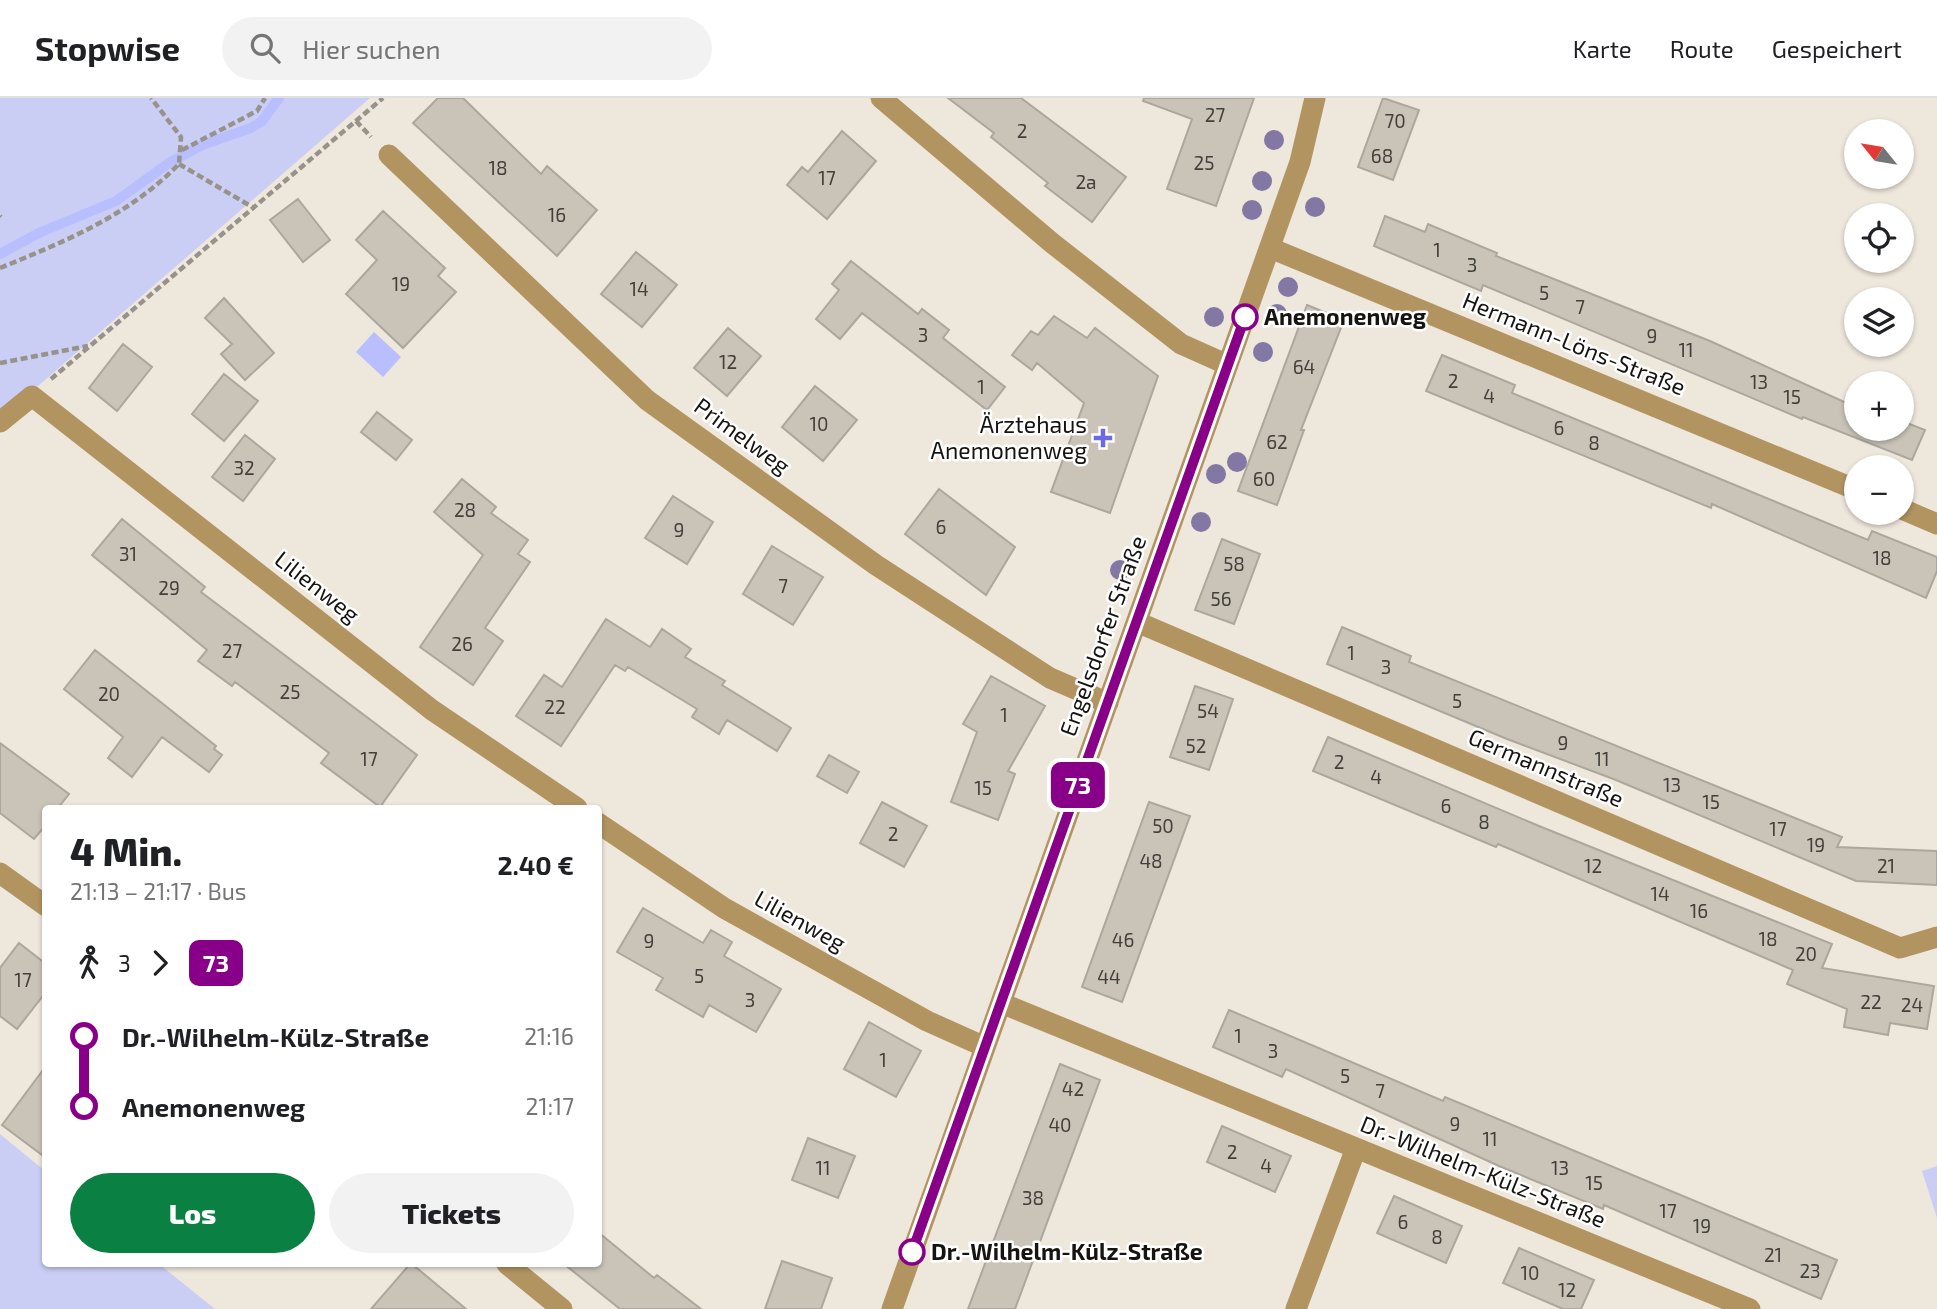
<!DOCTYPE html>
<html lang="de">
<meta charset="utf-8">
<style>
:root{--surface:#fff;--page:#f2f2f2;--text:#202124;--muted:#757577;--line:#e0e0e0;--accent:#0b8043}
body{margin:0;font-family:"Exo 2",sans-serif;background:var(--page);color:var(--text);height:100vh;display:flex;flex-direction:column;font-size:26px;white-space:nowrap}
*{box-sizing:border-box;margin:0}
p{font-size:23px;color:var(--muted)}
.icon{flex:none;width:38px;height:38px;fill:none;stroke:currentColor;stroke-width:2;stroke-linecap:round;stroke-linejoin:round}
.map{position:relative;flex:1;overflow:hidden}
.details{position:absolute;left:42px;top:707px;width:560px;height:462px;display:flex;flex-direction:column;background:var(--surface);border-radius:7px;box-shadow:0 2px 5px #0004}
.details>*{flex:none}
.badge{padding:0 14px;border-radius:10px;font-size:24px;line-height:46px}
.needle{width:46px;rotate:300deg}
.fabs{position:absolute;left:1844px;top:21px;display:grid;gap:14px}
.fabs a{display:grid;place-items:center;width:70px;height:70px;border-radius:50%;background:var(--surface);box-shadow:0 2px 5px #0004;font-size:35px}
.map>.badge{position:absolute;translate:-50% -50%;box-shadow:0 0 0 4px #fff}
.legs{display:flex;align-items:center;gap:10px;height:77px;padding:0 28px;font-size:23px}
.legs p{margin-inline-start:auto}
.summary{display:flex;align-items:center;justify-content:space-between;height:119px;padding:0 28px}
h1{font-size:38px;font-weight:800;line-height:52px}
.primary-button{display:flex;gap:14px;margin-top:auto;padding:14px 28px}
.primary-button a{flex:1;height:80px;border-radius:42px;background:var(--accent);color:#fff;font-size:28px;font-weight:800;line-height:80px;text-align:center}
.primary-button a+a{background:var(--page);color:var(--text)}
ul{padding:0 28px;list-style:none}
li{display:flex;align-items:center;gap:24px;height:70px;font-size:26px}
li i{display:grid;place-items:center;width:10px;height:100%;margin:0 9px;background:currentColor}
li i::after{content:'';width:18px;height:18px;margin:-9px;border:5px solid;border-radius:50%;background:var(--surface)}
li p{margin-inline-start:auto}
li:first-child i{background:linear-gradient(#0000 50%,currentColor 0)}
li:last-child i{background:linear-gradient(currentColor 50%,#0000 0)}
header{display:flex;align-items:center;gap:42px;box-sizing:border-box;height:98px;padding:0 35px;background:var(--surface);border-bottom:2px solid var(--line)}
header strong{font-size:33px}
nav{display:flex;gap:38px;margin-inline-start:auto;font-size:24px}
.search{width:490px;height:63px;background:var(--page);display:flex;align-items:center;gap:18px;box-sizing:border-box;padding:0 24px;border-radius:38px;color:var(--muted);font-size:26px}
.map>svg:first-child{display:block}
.green{fill:#cacef5}
.water{fill:#b8befe}
.lines{fill:none;stroke-linecap:round;stroke-linejoin:round}
.stream{stroke:#b8befe;stroke-width:10}
.building{fill:#c9c3b8;stroke:#aca69c;stroke-width:2}
.path{stroke:#97928a;stroke-width:4.5;stroke-dasharray:7 3.5;stroke-linecap:butt}
.minor{stroke:#b29461;stroke-width:21}
.tree{fill:#8278a3}
.line-1-casing{stroke:#fff;stroke-width:16}
.line-1{stroke:#808;stroke-width:10}
.stop-1-dot{fill:#fff;stroke:#808;stroke-width:3.5}
.poi-dot{fill:#6c69e3;stroke:#fff;stroke-width:2.5}
.labels{text-anchor:middle;stroke-width:5;stroke-linejoin:round;paint-order:stroke}
.number-label{font-size:19px;fill:#43403a}
.stop-label{font-size:23px;font-weight:bold;fill:#161410;stroke:#fff;text-anchor:start}
.street-label{font-size:23px;fill:#161410;stroke:#fff}
.poi-label{font-size:23px;fill:#161410;stroke:#fff;text-anchor:end}
</style>
<header>
<strong>Stopwise</strong>
<div class="search"><svg class="icon" aria-label="search" viewBox="0 0 24 24"><circle cx="10" cy="10" r="6"/><path d="M15 15l6 6"/></svg>Hier suchen</div>
<nav><a>Karte</a><a>Route</a><a>Gespeichert</a></nav>
</header>
<div class="map">
<svg width="1937" height="1211" viewBox="0 0 1937 1211">
<rect width="100%" height="100%" fill="#eee7dc"/>
<!-- green -->
<path class="green" d="M0,0H370L0,321Z
M0,1036L45,1073L46,1166H159L215,1211H0Z
M1937,1068V1120L1922,1073Z"/>
<!-- water -->
<path class="water" d="M374,234L401,259L383,279L356,254Z"/>
<g class="lines">
<!-- stream -->
<path class="stream" d="M0,156L41,134L116,103L169,65L202,47L251,30L262,23L279,0"/>
</g>
<!-- building -->
<path class="building" d="M438,0H463L541,76L547,68L597,112L557,158L413,25Z
M948,0H1021L1126,79L1092,124L1045,88L1048,85L991,39L994,35Z
M1144,0H1254L1216,108L1167,91L1192,21L1143,3Z
M1383,0L1419,12L1393,82L1358,69Z
M842,33L876,63L827,121L787,87L802,69L808,74Z
M298,101L330,142L303,164L270,122Z
M383,113L445,170L438,178L456,194L403,250L346,196L377,162L356,142Z
M1385,118L1425,134L1428,126L1497,155L1496,158L1710,243L1853,308L1857,305V331H1902V323L1925,332L1912,362L1803,319L1802,321L1483,187L1481,193L1374,148Z
M636,154L677,187L642,229L601,196Z
M851,163L918,216L922,211L949,232L943,240L1005,289L987,312L862,215L840,241L816,221L839,192L832,186Z
M224,200L274,255L245,282L221,256L232,246L205,220Z
M1307,207L1344,222L1301,332H1304L1277,407L1238,393Z
M1054,218L1087,240L1095,230L1158,278L1110,415L1051,394L1084,305L1037,265L1032,272L1012,257L1031,233L1038,237Z
M728,230L761,258L727,298L694,270Z
M123,246L152,269L117,313L89,290Z
M1442,257L1515,287L1512,295L1868,442L1872,433L1937,459V473L1926,500L1712,406L1711,410L1426,293Z
M224,276L258,303L224,343L192,316Z
M815,288L857,322L823,363L782,329Z
M377,314L412,342L396,362L361,334Z
M245,337L275,361L243,403L212,379Z
M462,381L496,409L491,415L528,442L518,456L530,464L485,530L503,543L473,587L420,549L483,457L434,414Z
M939,391L1015,449L986,497L905,436Z
M673,398L713,424L687,466L645,440Z
M122,421L205,489L201,494L417,657L380,709L321,665L329,655L235,584L232,588L198,563L207,552L92,457Z
M1222,441L1260,456L1234,526L1195,512Z
M772,448L823,479L793,527L743,496Z
M606,521L650,549L662,531L691,551L685,559L725,583L722,587L791,630L777,653L727,622L719,636L692,619L697,611L628,569L625,573L615,567L561,648L516,618L544,577L562,589Z
M1342,529L1411,558L1409,564L1842,739L1837,749L1937,753V787L1856,783L1616,682L1507,641L1327,566Z
M95,552L216,648L214,651L222,657L209,674L162,639L132,679L108,660L123,639L64,591Z
M991,578L1045,608L1008,673L1015,676L998,722L951,704L977,634L963,626Z
M1195,588L1233,601L1209,672L1170,659Z
M1328,639L1539,728L1832,846L1822,870L1934,888L1927,931L1890,925L1888,937L1844,929L1847,911L1787,886L1793,872L1498,746L1496,749L1313,673Z
M0,645L69,696L58,710H46V727L34,741L0,715Z
M829,657L859,674L847,695L817,678Z
M882,704L927,728L904,769L860,745Z
M1149,704L1190,718L1122,904L1082,889Z
M643,810L703,845L711,832L732,844L724,858L781,891L756,934L709,907L703,919L656,892L663,880L617,854Z
M19,845L46,866V894L17,931L0,918V870Z
M1229,912L1443,1003L1445,999L1837,1162L1821,1201L1604,1107L1603,1111L1499,1068L1286,971L1282,979L1213,949Z
M869,924L921,953L896,999L844,971Z
M1060,966L1100,982L1015,1211H968Z
M46,968V1060L2,1027Z
M1222,1028L1291,1058L1275,1094L1207,1064Z
M808,1040L855,1058L838,1100L792,1082Z
M1394,1098L1462,1128L1446,1165L1377,1135Z
M598,1134L654,1180L657,1177L701,1211H620L564,1166H598Z
M1519,1150L1594,1182L1581,1211H1563L1503,1185Z
M782,1163L832,1180L821,1211H765Z
M410,1166H412L466,1211H371Z"/>
<g class="lines">
<!-- path -->
<path class="path" d="M356,23L371,39
M182,52L257,13L265,0
M179,66L254,110
M0,118L1,119
M0,170C66,143 128,118 179,66L181,39L151,0
M0,265L88,248
M51,281L383,0"/>
<!-- minor -->
<path class="minor" d="M881,0L1052,145L1181,246L1228,267
M389,57L647,302L876,467L1050,580L1108,605
M1270,150L1857,392
M0,324L32,298L432,612L577,710
M1902,411L1937,426
M1137,524L1900,850L1937,839
M598,725L724,810L927,923L985,949
M0,775L46,808
M1001,905L1750,1211
M507,1166L562,1211
M892,1211L1300,64L1315,0
M1296,1211L1356,1050"/>
</g>
<!-- trees -->
<g class="tree">
<circle cx="1274" cy="42" r="10"/>
<circle cx="1262" cy="83" r="10"/>
<circle cx="1315" cy="109" r="10"/>
<circle cx="1252" cy="112" r="10"/>
<circle cx="1288" cy="189" r="10"/>
<circle cx="1277" cy="216" r="10"/>
<circle cx="1214" cy="219" r="10"/>
<circle cx="1263" cy="254" r="10"/>
<circle cx="1237" cy="364" r="10"/>
<circle cx="1216" cy="376" r="10"/>
<circle cx="1201" cy="424" r="10"/>
<circle cx="1120" cy="472" r="10"/>
</g>
<g class="lines">
<defs>
<path id="line-1" d="M912,1154L1245,219"/>
</defs>
<!-- line-1 casing -->
<use href="#line-1" class="line-1-casing"/>
<!-- line-1 -->
<use href="#line-1" class="line-1"/>
</g>
<!-- markers -->
<g class="stop-1-dot">
<circle cx="1245" cy="219" r="12"/>
<circle cx="912" cy="1154" r="12"/>
</g>
<path class="poi-dot" d="M1099.5 329.5h7v7h7v7h-7v7h-7v-7h-7v-7h7z"/>
<g class="labels">
<!-- number labels -->
<g class="number-label">
<text x="1215" y="24">27</text>
<text x="1395" y="30">70</text>
<text x="1022" y="40">2</text>
<text x="1382" y="65">68</text>
<text x="1204" y="72">25</text>
<text x="498" y="77">18</text>
<text x="827" y="87">17</text>
<text x="1086" y="91">2a</text>
<text x="557" y="124">16</text>
<text x="1437" y="159">1</text>
<text x="1472" y="174">3</text>
<text x="401" y="193">19</text>
<text x="639" y="198">14</text>
<text x="1544" y="202">5</text>
<text x="1580" y="216">7</text>
<text x="923" y="244">3</text>
<text x="1652" y="245">9</text>
<text x="1686" y="259">11</text>
<text x="728" y="271">12</text>
<text x="1304" y="276">64</text>
<text x="1453" y="290">2</text>
<text x="1759" y="291">13</text>
<text x="981" y="296">1</text>
<text x="1489" y="305">4</text>
<text x="1792" y="306">15</text>
<text x="819" y="333">10</text>
<text x="1559" y="337">6</text>
<text x="1277" y="351">62</text>
<text x="1594" y="352">8</text>
<text x="244" y="377">32</text>
<text x="1264" y="388">60</text>
<text x="465" y="419">28</text>
<text x="941" y="436">6</text>
<text x="679" y="439">9</text>
<text x="128" y="463">31</text>
<text x="1882" y="467">18</text>
<text x="1234" y="473">58</text>
<text x="783" y="495">7</text>
<text x="169" y="497">29</text>
<text x="1221" y="508">56</text>
<text x="462" y="553">26</text>
<text x="232" y="560">27</text>
<text x="1351" y="562">1</text>
<text x="1386" y="576">3</text>
<text x="290" y="601">25</text>
<text x="109" y="603">20</text>
<text x="1457" y="610">5</text>
<text x="555" y="616">22</text>
<text x="1208" y="620">54</text>
<text x="1004" y="624">1</text>
<text x="1563" y="652">9</text>
<text x="1196" y="655">52</text>
<text x="369" y="668">17</text>
<text x="1602" y="668">11</text>
<text x="1339" y="671">2</text>
<text x="1376" y="686">4</text>
<text x="1672" y="694">13</text>
<text x="983" y="697">15</text>
<text x="1711" y="711">15</text>
<text x="1446" y="715">6</text>
<text x="1484" y="731">8</text>
<text x="1163" y="735">50</text>
<text x="1778" y="738">17</text>
<text x="893" y="743">2</text>
<text x="1816" y="754">19</text>
<text x="1151" y="770">48</text>
<text x="1593" y="775">12</text>
<text x="1886" y="775">21</text>
<text x="1660" y="803">14</text>
<text x="1699" y="820">16</text>
<text x="1768" y="848">18</text>
<text x="1123" y="849">46</text>
<text x="649" y="850">9</text>
<text x="1806" y="863">20</text>
<text x="699" y="885">5</text>
<text x="1109" y="886">44</text>
<text x="23" y="889">17</text>
<text x="750" y="909">3</text>
<text x="1871" y="911">22</text>
<text x="1912" y="914">24</text>
<text x="1238" y="945">1</text>
<text x="1273" y="960">3</text>
<text x="883" y="969">1</text>
<text x="1345" y="985">5</text>
<text x="1073" y="998">42</text>
<text x="1380" y="1000">7</text>
<text x="1455" y="1033">9</text>
<text x="1060" y="1034">40</text>
<text x="1490" y="1048">11</text>
<text x="1232" y="1061">2</text>
<text x="1266" y="1075">4</text>
<text x="823" y="1077">11</text>
<text x="1560" y="1077">13</text>
<text x="1594" y="1092">15</text>
<text x="1033" y="1107">38</text>
<text x="1668" y="1120">17</text>
<text x="1403" y="1131">6</text>
<text x="1702" y="1135">19</text>
<text x="1437" y="1146">8</text>
<text x="1773" y="1164">21</text>
<text x="1810" y="1180">23</text>
<text x="1530" y="1182">10</text>
<text x="1567" y="1199">12</text>
</g>
<!-- stop labels -->
<g class="stop-label">
<text x="1264" y="227">Anemonenweg</text>
<text x="931" y="1162">Dr.-Wilhelm-Külz-Straße</text>
</g>
<!-- street labels -->
<g class="street-label">
<text transform="translate(1574 246) rotate(22)" y="8">Hermann-Löns-Straße</text>
<text transform="translate(742 338) rotate(36)" y="8">Primelweg</text>
<text transform="translate(317 489) rotate(38)" y="8">Lilienweg</text>
<text transform="translate(1103 538) rotate(-70)" y="8">Engelsdorfer Straße</text>
<text transform="translate(1546 670) rotate(23)" y="8">Germannstraße</text>
<text transform="translate(800 823) rotate(29)" y="8">Lilienweg</text>
<text transform="translate(1483 1074) rotate(22)" y="8">Dr.-Wilhelm-Külz-Straße</text>
</g>
<!-- poi labels -->
<g class="poi-label">
<text x="1087" y="335">Ärztehaus<tspan x="1087" dy="26">Anemonenweg</tspan></text>
</g>
</g>
</svg>
<div class="fabs">
<a><svg class="needle" viewBox="-14 -14 28 28"><path d="M0-13l5 13h-10z" fill="#e53935"/><path d="M0 13l5-13h-10z" fill="#757577"/></svg></a>
<a><svg class="icon" aria-label="locate" viewBox="0 0 24 24"><circle cx="12" cy="12" r="6"/><path d="M12 2v4M12 18v4M2 12h4M18 12h4"/></svg></a>
<a><svg class="icon" aria-label="layers" viewBox="0 0 24 24"><path d="M12 4l9 5-9 5-9-5zM3 14l9 5 9-5"/></svg></a>
<a>+</a>
<a>−</a>
</div>
<b class="badge" style="left:1078px;top:687px;background:#808;color:#fff">73</b>
<section class="details">
<div class="summary"><div><h1>4 Min.</h1><p>21:13 – 21:17 · Bus</p></div><b>2.40 €</b></div>
<div class="legs"><svg class="icon" aria-label="walk" viewBox="0 0 24 24"><circle cx="13" cy="4" r="2"/><path d="M13 8l-2 6 4 7M11 14l-3 7M7 12l3-4h3l4 4"/></svg>3<svg class="icon" aria-label="forward" viewBox="0 0 24 24"><path d="M9 5l7 7-7 7"/></svg><b class="badge" style="background:#808;color:#fff">73</b></div>
<ul>
<li><i style="color:#808"></i><b>Dr.-Wilhelm-Külz-Straße</b><p>21:16</p></li>
<li><i style="color:#808"></i><b>Anemonenweg</b><p>21:17</p></li>
</ul>
<div class="primary-button"><a>Los</a><a>Tickets</a></div>
</section>
</div>
